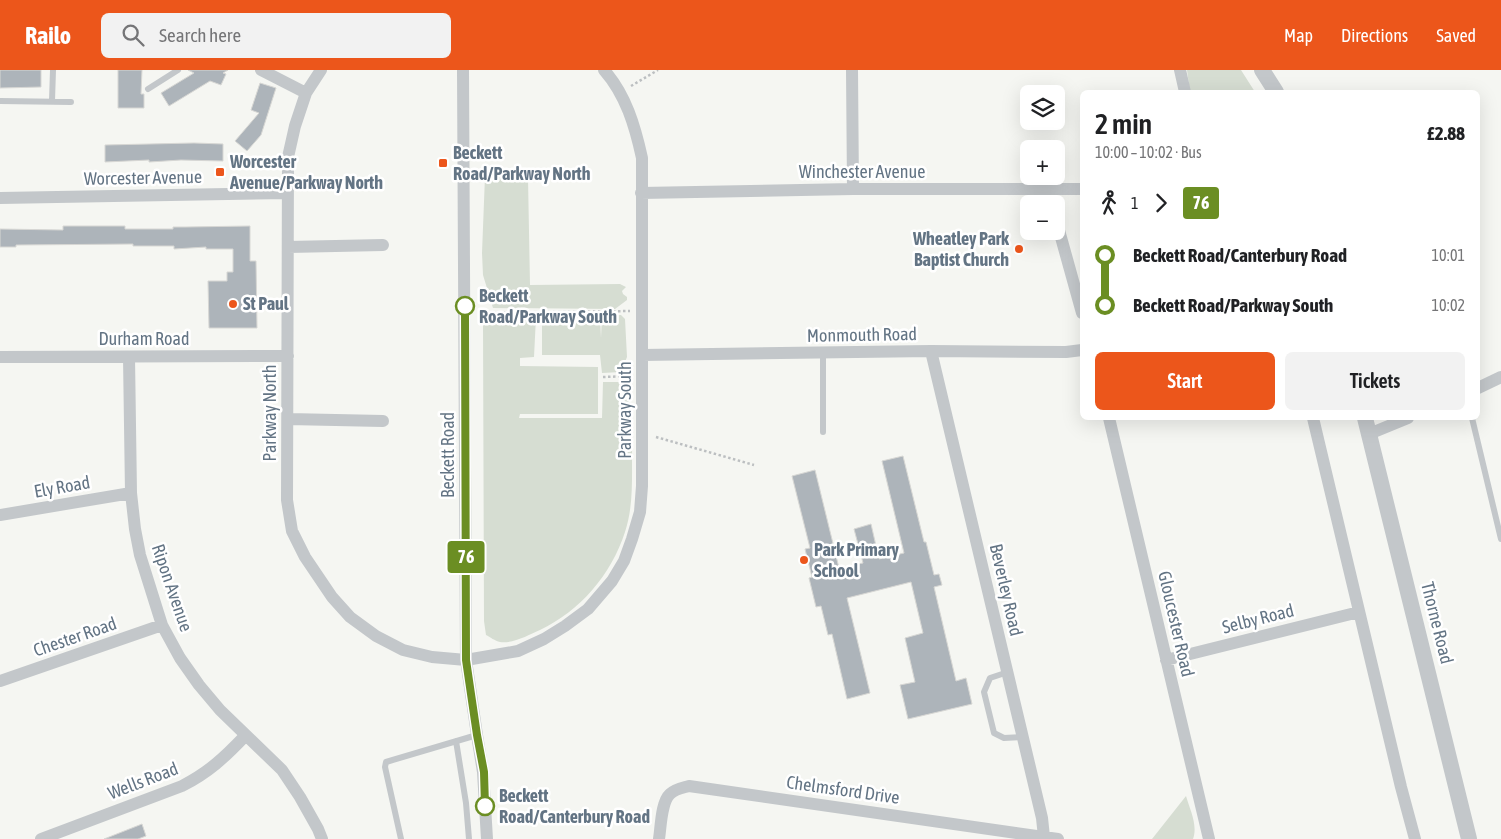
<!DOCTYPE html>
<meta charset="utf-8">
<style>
:root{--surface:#fff;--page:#f2f2f2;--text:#202124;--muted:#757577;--accent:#ec561b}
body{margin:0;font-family:"Asap Condensed",sans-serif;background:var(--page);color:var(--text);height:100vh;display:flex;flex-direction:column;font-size:19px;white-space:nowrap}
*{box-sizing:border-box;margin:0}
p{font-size:16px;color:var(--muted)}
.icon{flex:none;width:28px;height:28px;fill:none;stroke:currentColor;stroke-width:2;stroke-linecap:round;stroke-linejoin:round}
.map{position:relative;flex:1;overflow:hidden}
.side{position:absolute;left:1080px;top:20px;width:400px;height:330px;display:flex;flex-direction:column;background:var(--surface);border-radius:8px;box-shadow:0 5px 20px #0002}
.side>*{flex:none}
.badge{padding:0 10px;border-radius:4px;font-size:18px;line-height:32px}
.fabs{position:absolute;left:1020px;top:15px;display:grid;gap:10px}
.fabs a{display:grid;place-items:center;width:45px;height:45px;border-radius:8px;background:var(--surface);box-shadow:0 5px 20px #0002;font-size:25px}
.map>.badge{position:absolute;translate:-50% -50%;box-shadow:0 0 0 2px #fff}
.legs{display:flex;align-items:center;gap:8px;height:55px;padding:0 15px;font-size:16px}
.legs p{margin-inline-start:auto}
.head{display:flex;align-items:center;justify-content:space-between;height:85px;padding:0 15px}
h1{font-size:28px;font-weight:600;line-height:38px}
.cta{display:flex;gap:10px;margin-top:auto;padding:10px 15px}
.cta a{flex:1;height:58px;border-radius:8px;background:var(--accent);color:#fff;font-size:20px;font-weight:600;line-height:58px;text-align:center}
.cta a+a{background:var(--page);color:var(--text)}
ul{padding:0 15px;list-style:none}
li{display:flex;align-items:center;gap:18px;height:50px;font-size:19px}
li i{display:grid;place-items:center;width:8px;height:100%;margin:0 6px;background:currentColor}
li i::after{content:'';width:12px;height:12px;margin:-6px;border:4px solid;border-radius:50%;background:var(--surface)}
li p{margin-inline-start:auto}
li:first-child i{background:linear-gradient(#0000 50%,currentColor 0)}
li:last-child i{background:linear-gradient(currentColor 50%,#0000 0)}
header{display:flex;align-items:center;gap:30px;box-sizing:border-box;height:70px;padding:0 25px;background:var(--accent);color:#fff}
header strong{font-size:24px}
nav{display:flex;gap:28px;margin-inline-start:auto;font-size:18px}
.search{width:350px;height:45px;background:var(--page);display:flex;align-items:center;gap:12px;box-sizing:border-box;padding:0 18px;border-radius:8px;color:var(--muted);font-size:19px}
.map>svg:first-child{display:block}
.green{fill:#d6ddd2}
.building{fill:#adb4ba;stroke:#d7d7d4}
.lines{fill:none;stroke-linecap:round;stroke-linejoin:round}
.path{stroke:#bcbfc1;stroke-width:2.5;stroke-dasharray:2.5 2.5;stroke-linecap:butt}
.service{stroke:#c3c7ca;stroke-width:6}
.minor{stroke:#c3c7ca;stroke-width:12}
.tertiary{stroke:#c3c7ca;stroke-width:16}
.line-1-casing{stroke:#fff;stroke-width:11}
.line-1{stroke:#6b8e23;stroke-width:8}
.poi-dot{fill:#ec561b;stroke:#fff;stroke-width:2}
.stop-1-dot{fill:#fff;stroke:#6b8e23;stroke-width:2.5}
.labels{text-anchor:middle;stroke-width:5;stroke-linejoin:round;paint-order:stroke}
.poi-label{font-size:18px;font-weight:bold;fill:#637484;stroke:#fff;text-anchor:start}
.street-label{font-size:18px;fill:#637484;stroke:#fff}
.stop-label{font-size:18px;font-weight:bold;fill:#637484;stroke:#fff;text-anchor:start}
</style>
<header>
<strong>Railo</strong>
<div class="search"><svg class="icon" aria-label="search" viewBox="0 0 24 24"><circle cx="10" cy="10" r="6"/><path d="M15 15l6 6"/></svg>Search here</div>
<nav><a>Map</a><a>Directions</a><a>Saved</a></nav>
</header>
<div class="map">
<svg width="1501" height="769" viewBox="0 0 1501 769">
<rect width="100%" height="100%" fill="#f5f6f2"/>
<!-- green -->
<path class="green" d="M1187,0H1241L1255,22H1190Z
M485,106L528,108L530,215L620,214L626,217L622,221L623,224L627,227V230L615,239L493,238L483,205L482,183Z
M621,245L625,249L627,287L621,302L602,303L600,285H542V247H600L601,268L602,246Z
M536,247L534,287L520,288V296L598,297V344H520L519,348H602L603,312H621C624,320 629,329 631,337C633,348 632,374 632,387C632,412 633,438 625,462C611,505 580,541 540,560C529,565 512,574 500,572C495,571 490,567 486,565L484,551L483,254L489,248Z
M1186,726C1190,740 1198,755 1193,769H1152Z"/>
<!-- building -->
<path class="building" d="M0,0H41V17L0,18Z
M118,0H142L141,24H144V38H118Z
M188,0H228L223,3L226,4L221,15L210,11L169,36L161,23L194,3Z
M260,13L276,18L261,65L247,81L235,71L259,43L251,40Z
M194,73L223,74V91L181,90L149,92V90L105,92V75Z
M63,156H125V159H173V157H186L250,156V191H256L257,258H209L208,211H227V202H233V179H206V177L174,179V176H133V174L16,175V177H0V159L63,160Z
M903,386L924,472H926L934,505L939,504L942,515L934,517L956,611L966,608L972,634L908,649L900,615L915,612L905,568L923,563L911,512L847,528L870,623L847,629L832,564L828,565L821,536L816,537L809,508L812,507L805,479L810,478L792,406L815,400L839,498L863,493L854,459L871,454L879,489L904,483L882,391Z
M142,754L146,766L138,769H104Z"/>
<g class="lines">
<!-- path -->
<path class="path" d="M631,16L658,0
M478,243L630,241
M603,307L630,306
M656,367L754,395"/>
<!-- service -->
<path class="service" d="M148,19L178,0
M0,31L71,32
M52,31L53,0
M1472,348L1501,469
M823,362V283
M1008,602L990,608L984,622L994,663L1004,668L1023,667
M456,671L466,733L469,769
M401,769L385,697L386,692L477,665"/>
<!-- minor -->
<path class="minor" d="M261,0L306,23
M321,0L306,23L295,56L288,87L287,430L292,461L305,487L332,527L350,547L376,566L403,580L432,587L466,590L518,581L544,569L565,556L588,539L612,511L624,491L632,469L640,442L642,416V88C635,56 626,25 604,0
M463,0L466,590L477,665L483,702L487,769
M852,0L853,119
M1180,0L1185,22
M641,123L853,119H1082
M0,128L287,123
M1056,141L1057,153L1082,243
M288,177L383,175
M931,281L1042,748L1044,767
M642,285L931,281L1066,282L1082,280
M0,287L288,286
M129,287L131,423L135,459L140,485L162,555L180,588L199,615L220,640L282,700L300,727L318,759L322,769
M1478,318L1501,307
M1109,348L1209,769
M1313,348L1401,717L1415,769
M288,349L383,351
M1369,364L1408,348
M0,445L131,423
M1166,590L1359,542
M0,611L162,555
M41,769L182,716C209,702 224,688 245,666
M659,769C661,757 661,732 670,724C675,719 682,718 689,716L1058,769"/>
<!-- tertiary -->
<path class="tertiary" d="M1262,0L1276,22
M1365,348L1469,769"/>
</g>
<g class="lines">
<defs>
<path id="line-1" d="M465,236L466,590L477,665L484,702L485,736"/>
</defs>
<!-- line-1 casing -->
<use href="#line-1" class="line-1-casing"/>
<!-- line-1 -->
<use href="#line-1" class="line-1"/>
</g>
<!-- markers -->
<g class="poi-dot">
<rect x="438" y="88" width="10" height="10" rx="2.5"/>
<rect x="215" y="97" width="10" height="10" rx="2.5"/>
<circle cx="1019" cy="179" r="5"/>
<circle cx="233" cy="234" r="5"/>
<circle cx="804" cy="490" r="5"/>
</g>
<g class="stop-1-dot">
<circle cx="465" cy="236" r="9"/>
<circle cx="485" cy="736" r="9"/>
</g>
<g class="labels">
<!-- poi labels -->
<g class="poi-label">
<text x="453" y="89">Beckett<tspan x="453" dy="21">Road/Parkway North</tspan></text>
<text x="230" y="98">Worcester<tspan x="230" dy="21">Avenue/Parkway North</tspan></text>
<text x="1009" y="175" text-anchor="end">Wheatley Park<tspan x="1009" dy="21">Baptist Church</tspan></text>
<text x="243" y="240">St Paul</text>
<text x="814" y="486">Park Primary<tspan x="814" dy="21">School</tspan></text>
</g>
<!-- street labels -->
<g class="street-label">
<text x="862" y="108">Winchester Avenue</text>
<text transform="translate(143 108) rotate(-1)" y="6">Worcester Avenue</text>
<text transform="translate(862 265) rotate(-1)" y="6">Monmouth Road</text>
<text x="144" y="275">Durham Road</text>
<text transform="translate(625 340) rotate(-90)" y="6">Parkway South</text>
<text transform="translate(270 343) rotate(-90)" y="6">Parkway North</text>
<text transform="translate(448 385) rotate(-90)" y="6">Beckett Road</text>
<text transform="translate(62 417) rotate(-10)" y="6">Ely Road</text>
<text transform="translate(172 518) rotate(71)" y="6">Ripon Avenue</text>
<text transform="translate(1006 520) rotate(77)" y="6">Beverley Road</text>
<text transform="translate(1258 549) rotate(-14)" y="6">Selby Road</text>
<text transform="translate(1437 553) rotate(76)" y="6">Thorne Road</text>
<text transform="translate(1176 554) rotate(77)" y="6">Gloucester Road</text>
<text transform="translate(75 567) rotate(-19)" y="6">Chester Road</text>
<text transform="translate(143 711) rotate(-21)" y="6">Wells Road</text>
<text transform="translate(843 720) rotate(8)" y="6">Chelmsford Drive</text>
</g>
<!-- stop labels -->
<g class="stop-label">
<text x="479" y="232">Beckett<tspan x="479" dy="21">Road/Parkway South</tspan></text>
<text x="499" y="732">Beckett<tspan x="499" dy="21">Road/Canterbury Road</tspan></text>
</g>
</g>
</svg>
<div class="fabs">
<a><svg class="icon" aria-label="layers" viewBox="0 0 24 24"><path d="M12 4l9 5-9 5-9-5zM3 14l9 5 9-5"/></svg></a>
<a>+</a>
<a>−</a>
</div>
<b class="badge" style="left:466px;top:487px;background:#6b8e23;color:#fff">76</b>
<section class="side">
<div class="head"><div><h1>2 min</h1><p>10:00 – 10:02 · Bus</p></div><b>£2.88</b></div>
<div class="legs"><svg class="icon" aria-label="walk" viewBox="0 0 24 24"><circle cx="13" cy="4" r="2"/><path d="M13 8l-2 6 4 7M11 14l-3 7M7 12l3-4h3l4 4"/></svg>1<svg class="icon" aria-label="forward" viewBox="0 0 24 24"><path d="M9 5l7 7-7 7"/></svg><b class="badge" style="background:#6b8e23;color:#fff">76</b></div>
<ul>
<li><i style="color:#6b8e23"></i><b>Beckett Road/Canterbury Road</b><p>10:01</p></li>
<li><i style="color:#6b8e23"></i><b>Beckett Road/Parkway South</b><p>10:02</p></li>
</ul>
<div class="cta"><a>Start</a><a>Tickets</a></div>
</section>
</div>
